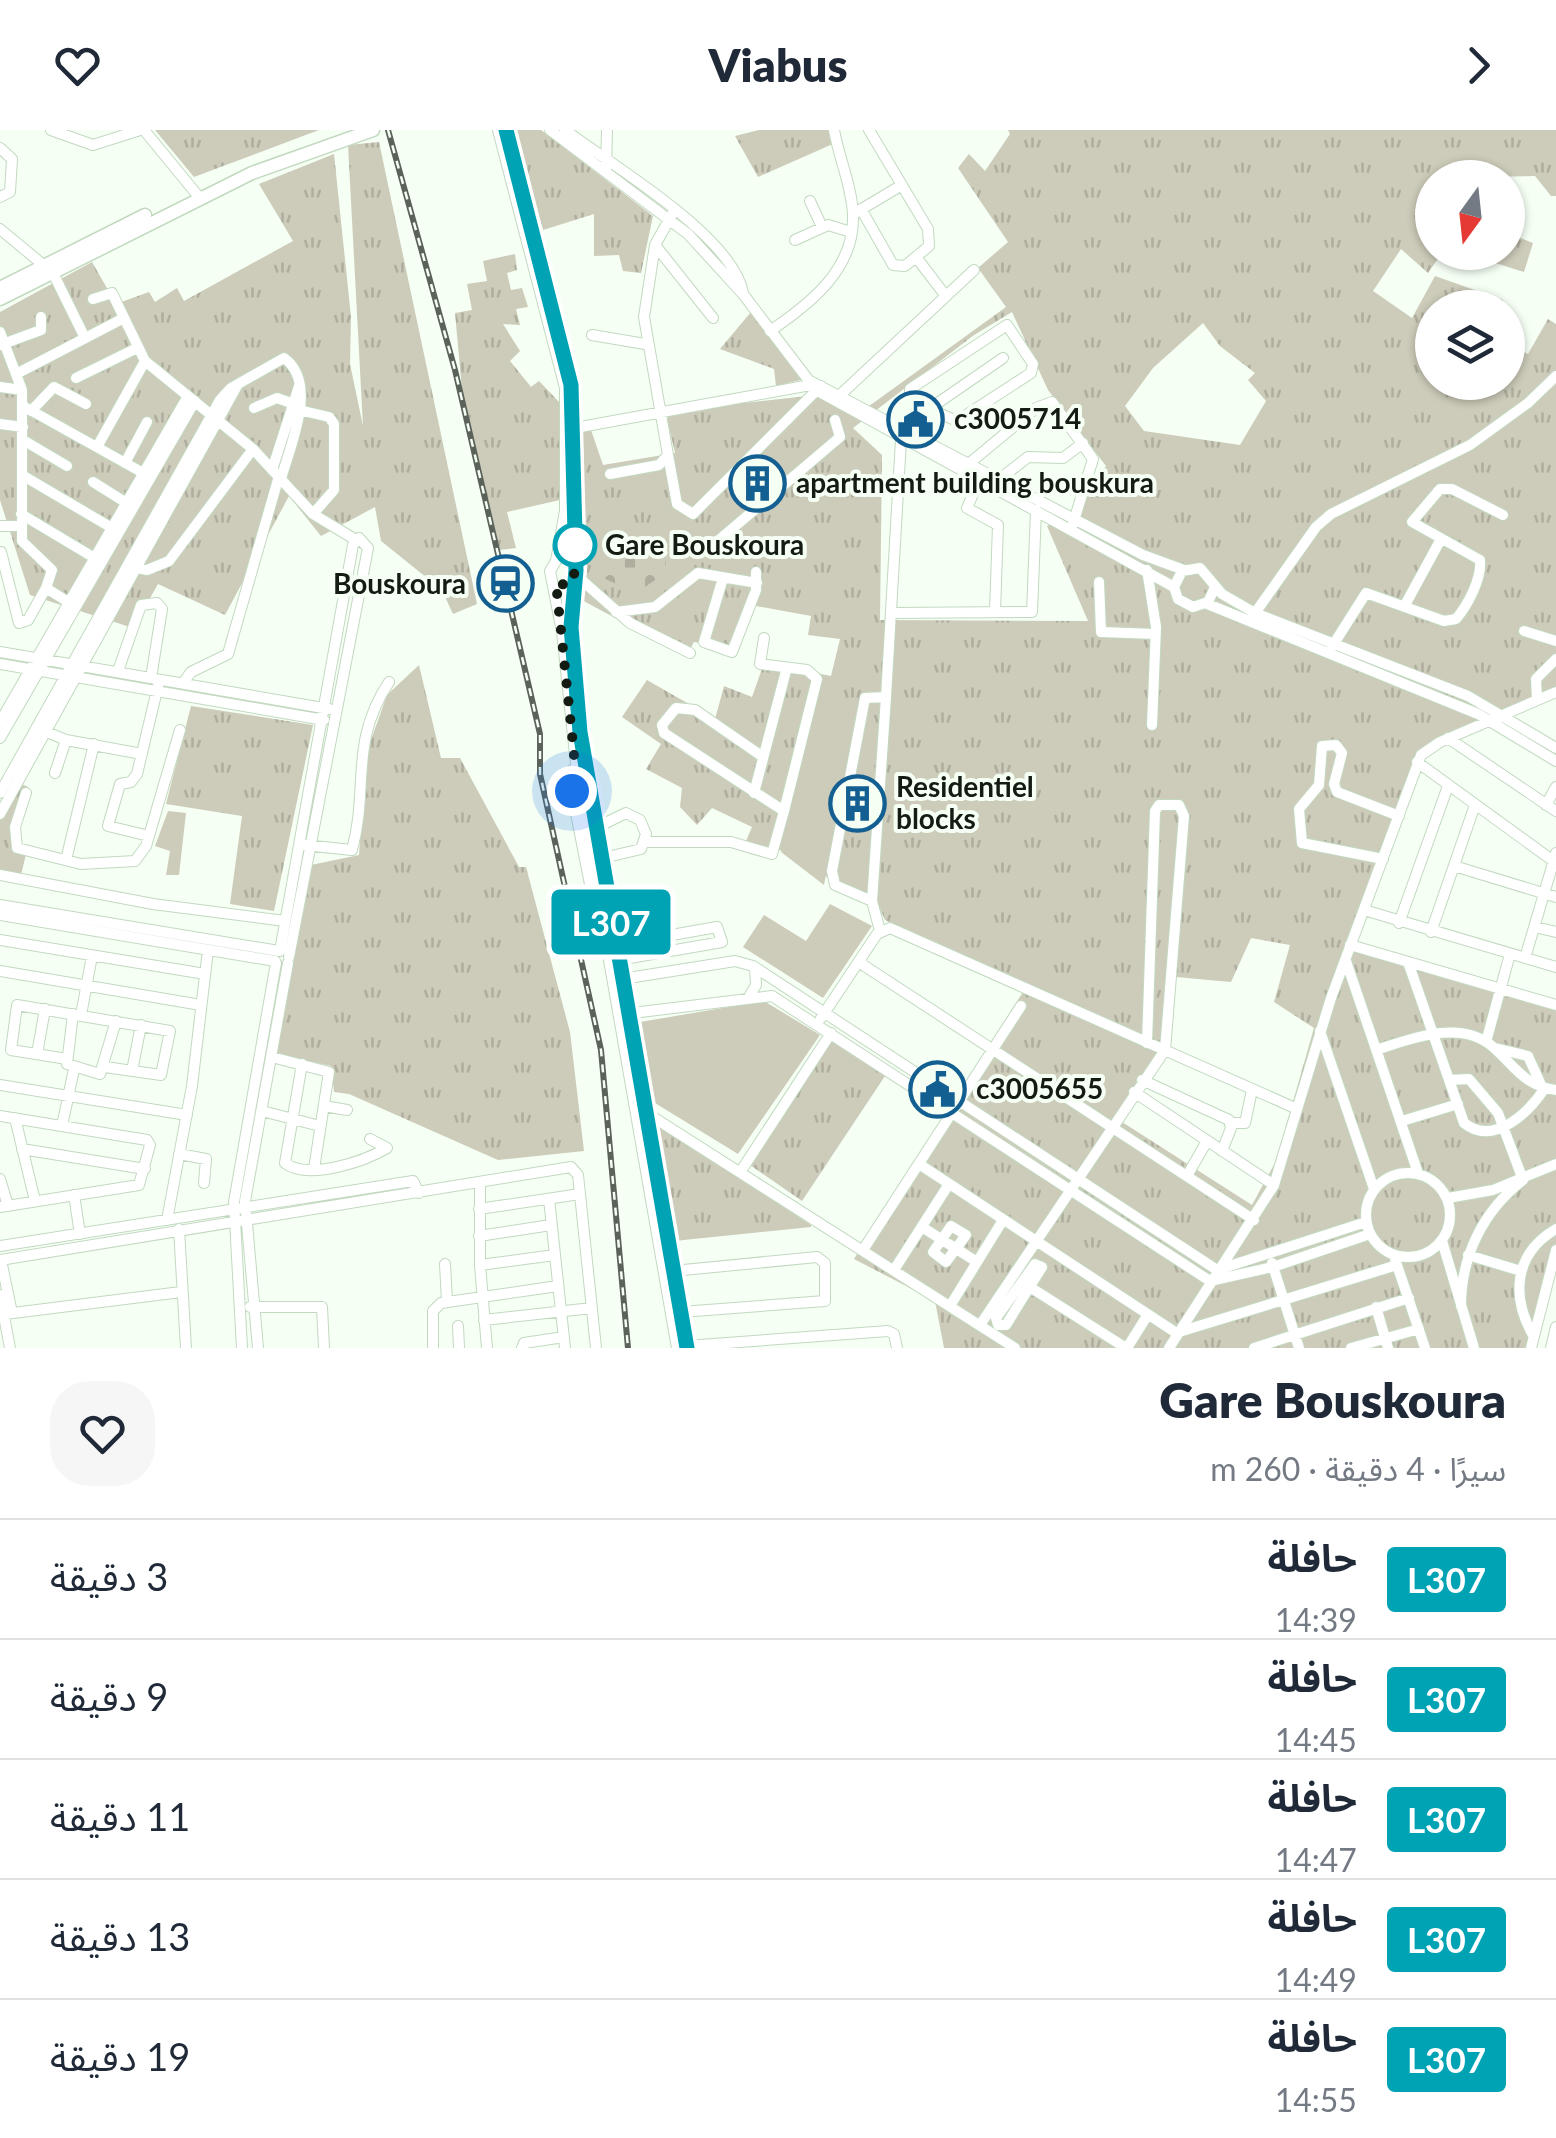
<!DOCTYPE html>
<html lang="ar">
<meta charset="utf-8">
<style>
:root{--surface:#fff;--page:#f6f6f7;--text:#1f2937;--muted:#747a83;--line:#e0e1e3}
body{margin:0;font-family:Lato,"Noto Sans Arabic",sans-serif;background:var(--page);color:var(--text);direction:rtl;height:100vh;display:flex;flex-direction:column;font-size:38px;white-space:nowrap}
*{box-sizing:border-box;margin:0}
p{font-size:32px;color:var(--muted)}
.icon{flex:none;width:55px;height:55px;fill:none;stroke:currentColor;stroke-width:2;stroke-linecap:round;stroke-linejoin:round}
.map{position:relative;height:1218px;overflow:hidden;direction:ltr}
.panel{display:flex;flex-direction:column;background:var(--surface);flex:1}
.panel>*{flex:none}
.badge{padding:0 20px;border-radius:8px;font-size:35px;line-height:65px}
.needle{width:65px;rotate:195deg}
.tools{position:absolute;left:1415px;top:30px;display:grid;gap:20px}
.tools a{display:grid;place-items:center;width:110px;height:110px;border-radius:50%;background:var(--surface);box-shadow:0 2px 8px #0004;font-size:50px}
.you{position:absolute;width:50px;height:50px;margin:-25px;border:8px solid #fff;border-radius:50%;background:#1a73e8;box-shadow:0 0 0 15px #1a73e833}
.map>.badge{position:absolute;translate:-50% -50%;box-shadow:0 0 0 5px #fff}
.round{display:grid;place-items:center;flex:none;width:105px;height:105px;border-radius:40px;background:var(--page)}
.summary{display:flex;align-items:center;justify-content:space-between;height:170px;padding:0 50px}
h1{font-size:48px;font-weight:800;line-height:75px}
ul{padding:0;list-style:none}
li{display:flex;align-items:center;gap:30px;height:120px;padding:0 50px;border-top:2px solid var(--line)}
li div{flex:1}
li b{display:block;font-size:38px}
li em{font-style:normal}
li .badge{min-width:110px;font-weight:700;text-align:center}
header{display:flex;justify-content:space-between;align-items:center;height:130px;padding:0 50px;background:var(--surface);font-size:45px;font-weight:800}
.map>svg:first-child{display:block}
.grass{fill:url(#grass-tufts);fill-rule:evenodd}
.cemetery{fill:url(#cemetery-stones)}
.park{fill:#cdcbb9}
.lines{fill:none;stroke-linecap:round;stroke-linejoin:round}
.minor-casing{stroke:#c2d9c0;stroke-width:12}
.major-casing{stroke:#c2d9c0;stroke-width:15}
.minor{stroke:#fff;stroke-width:10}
.major{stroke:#fff;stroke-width:12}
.rail-casing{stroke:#5a6259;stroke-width:6}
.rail{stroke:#f5fff4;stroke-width:2.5;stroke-dasharray:8;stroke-linecap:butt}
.line-casing{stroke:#fff;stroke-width:22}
.line{stroke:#00a3b4;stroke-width:15}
.walk{stroke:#131b12;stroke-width:10;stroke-dasharray:0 18}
.stop-dot{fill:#fff;stroke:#00a3b4;stroke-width:5}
.labels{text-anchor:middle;stroke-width:8;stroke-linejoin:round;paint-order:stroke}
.poi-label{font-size:28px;font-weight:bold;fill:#131b12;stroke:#f5fff4;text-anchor:start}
.stop-label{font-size:28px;font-weight:bold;fill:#131b12;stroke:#f5fff4;text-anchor:start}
</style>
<header><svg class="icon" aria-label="forward" viewBox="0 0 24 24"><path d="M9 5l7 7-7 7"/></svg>Viabus<svg class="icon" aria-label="heart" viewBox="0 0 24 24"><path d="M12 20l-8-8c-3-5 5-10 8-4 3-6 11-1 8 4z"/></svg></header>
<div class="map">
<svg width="1556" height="1218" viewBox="0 0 1556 1218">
<defs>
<pattern id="grass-tufts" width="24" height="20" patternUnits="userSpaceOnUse" patternTransform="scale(2.5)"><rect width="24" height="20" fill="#cdcbb9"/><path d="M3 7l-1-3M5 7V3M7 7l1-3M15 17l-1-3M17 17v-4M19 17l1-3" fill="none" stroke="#afae9e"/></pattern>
<pattern id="cemetery-stones" width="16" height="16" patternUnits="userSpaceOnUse" patternTransform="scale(2.5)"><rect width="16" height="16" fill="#cdcbb9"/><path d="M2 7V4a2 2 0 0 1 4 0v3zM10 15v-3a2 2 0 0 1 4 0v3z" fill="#afae9e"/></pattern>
</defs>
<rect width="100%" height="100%" fill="#f5fff4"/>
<!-- grass -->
<path class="grass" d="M155,0H319L194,47Z
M512,0H541L653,86L641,143L623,141L619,125L594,126V84L543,100Z
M759,0H831L835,13L758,47L735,6Z
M1008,0H1556V66H1551L1535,46L1432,48V122L1442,123L1428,143L1401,119L1373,161L1412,188L1435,146L1503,170L1501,177L1432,178V252H1508V214L1528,224L1548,189L1556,194V557L1419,623L1346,814L1556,875V1121L1530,1218H944L935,1171L854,1129L1028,854L885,790L880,779L860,771L791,721L743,718L752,697L712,678L697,695L680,677L682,658L646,639L661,614L622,587L647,550L715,589L724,556L752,567L764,533L831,546L840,509L808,505L811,486L751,475L737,519L694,512L686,526L578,468L579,299L590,297L603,335L675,323L667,289L670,281L816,265L854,287L1006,177L978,138L1008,112L958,38L969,24L985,41L1010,4ZM1012,182L1048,260L1106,336L1071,384L1047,396L1088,491L880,490L882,325L853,298L974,205ZM1203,193L1220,216L1255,243L1248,250L1266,271L1240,315L1144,301L1125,276L1153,238ZM1251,808L1290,815L1274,872L1314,898L1276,1031L1252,1075L1122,992L1171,913L1176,847L1231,852Z
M379,12L477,474L453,484L442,460L381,411L375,377L321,406L289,366L225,485L158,454L133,498L30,465L0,370V182L92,132L116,174L149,162L155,172L177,158L184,171L293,111L259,54L334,24L351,187L350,234L363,296L348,15Z
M1508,103L1533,113L1524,142L1463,123L1508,122Z
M515,124L517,140L507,143L511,160L522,158L528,177L516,179L520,195L503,194L520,221L510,231L531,257L539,251L560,273V370L507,382L516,418L500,420L462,260L455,183L472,180L467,154L487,151L483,131Z
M751,182L804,249L776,256L774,239L720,219Z
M419,535L441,628H460L519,737H526L570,902L584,1021L498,1030L349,964L334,962L331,936L277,924L311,735L359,725L366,624L387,565Z
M191,576L313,595L274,781L230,774L242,686L166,674Z
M19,653L28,657L17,713L27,720L21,745L0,740V687Z
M832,908L885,946L802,1071L750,1035Z
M662,995L811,1095V1097L674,1111L654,997Z"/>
<!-- cemetery -->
<path class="cemetery" d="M651,419L664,425L666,434L658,448L636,463L592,443Z"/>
<!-- park -->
<path class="park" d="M816,569L856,584L824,755L781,722Z
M168,681L186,683L179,745H166L170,721L155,716Z
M830,774L872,796L823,868L743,817L764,785L806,811Z
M764,871L820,905L738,1024L655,973L640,892Z"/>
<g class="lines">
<defs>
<path id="minor" d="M51,0L93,15L140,0
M144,0L199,67
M498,0L565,258V381L556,431L550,441L562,502L578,653L677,1218
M506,0L562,214
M550,0L688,104L743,164L816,260L1174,457
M565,0C611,35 733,106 743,163
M0,18L12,29L10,62L0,67
M606,38L607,0
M810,71L822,97
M861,79L893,135L905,136L929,116L928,99L869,0
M855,83L902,55
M0,99L53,143L85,208
M795,110L828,95L851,102
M655,115L713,188
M916,127L945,165
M93,169L112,163L145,231L253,319L313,384L356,410
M770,201C810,174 855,139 853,85C852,57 839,28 834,0
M0,202L22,260V411L52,440L46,458L70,473
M592,205L645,214
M0,215L41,200V187
M18,243L124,188
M76,248L137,218
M810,251L1143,425L1184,440
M0,257L22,260
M572,265L576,440C556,558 600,739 624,859C647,978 666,1099 687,1218
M840,265L974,140
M23,276L145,344
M254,278L277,268L291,273
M299,280L329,287L334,294V360L313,384
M31,281L54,257L86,274
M0,294L23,297
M904,297L929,279L910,266V259L1007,195L1033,234L1031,243L957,291L929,279L1003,228
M575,298L816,254
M23,310L67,336
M97,317L145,231
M668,325L677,374L693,384L821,256
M125,333L147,292
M966,336L1036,278L1052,272L1093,329L1073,394
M272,340L299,256
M610,344L659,335L668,325L644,187L655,115L675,79
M22,345L112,398
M1001,348L1028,327L1063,328L1083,313
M979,350L967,378L998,395L995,482
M93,352L125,372
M21,384L93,427
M0,396H21
M713,415L840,307L835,290
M1,422L19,493L28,490L46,458
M133,437L147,440L169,431L253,319
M1147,440L1156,497L1152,595
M576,445L630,493L690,523
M723,448L704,512L732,522L756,460V442
M1099,452L1101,502L1155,504
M1215,457L1208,472L1193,477L1178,469L1174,457L1182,441L1200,438L1222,464L1255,483L1468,566L1556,618
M1205,473L1478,584L1556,631
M1405,475L1441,409
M616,482L655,477L698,443L757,453
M892,483L1032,482L1036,380
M1255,483L1316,397L1331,384L1470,315L1528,273L1556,246
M1524,501L1556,511
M764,508L760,534L807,540L817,549L784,681
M0,522L329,579
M1328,523L1366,463L1444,491L1456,489C1468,475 1482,448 1480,430L1412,392L1440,359H1452L1503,385
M0,534L324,590
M118,541L141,475L157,473L162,479L151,548
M183,553L191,542L228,524L279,346
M886,567L901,310
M1537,570L1536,549L1556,529
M0,592L188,266
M42,600L66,610L142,624
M0,608L195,271
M1448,608L1556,681
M1417,632L1556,733
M572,640L571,658L603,820
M55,643L66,610
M0,663L220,270L231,258L284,228C319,253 290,316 281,349
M26,663L15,697L17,718L81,734L135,731L146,716L180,600
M754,663L786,541
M1546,675L1556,657
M0,684L238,254
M593,699L626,683L640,690L646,704L641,719L599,729
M149,706L108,696L120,654L131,652L137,644L158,556
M646,712H731L772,724L784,681L664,603L662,595L676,578L695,580L763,627
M304,715L352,720C369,659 349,612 389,552
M1383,729L1302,713L1299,679L1319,655L1322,616L1336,615L1342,623L1334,654L1337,662L1399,686
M66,730L94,614
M1454,736L1556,767
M0,745L153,774L285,791
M872,771L835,755L832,741L865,568L886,567L872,771L880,801
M0,775L279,821
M1364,780L1556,837
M0,785L275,831
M1399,793L1448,656
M1535,797L1556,802
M1431,802L1475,675
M0,810L205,844
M615,815L717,797L722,812L618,830
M1350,815L1556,875
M280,821L353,415L359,408L368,418L289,827
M1525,828L1556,723
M1346,831L1418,1043
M1408,832L1464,993C1494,1017 1529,982 1545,958
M860,833L1254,1090
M0,841L201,875
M622,849L735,831L753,836L1217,1140L1366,1092
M750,865L756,855L755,837
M73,884L67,934L100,944L116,891
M624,884L772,866L1210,1151L1273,1137L1370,1104
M81,885L92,826
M821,888L877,804L890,798L1295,978
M1320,901L1374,1059
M1486,912L1510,824
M1495,918L1528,926L1542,957
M1379,919C1413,908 1461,889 1493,917C1516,937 1523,955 1556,960
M37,924L45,879
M272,927L329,942L314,1039
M67,929L11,920L17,875L170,901L161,945L105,937
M302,934L285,1033C308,1051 365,1031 387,1018L370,1009
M132,941L141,895
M1142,950L1229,990L1231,998L1222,1021
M1449,950L1469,949L1498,983L1523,1050C1483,1081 1461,1126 1461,1176
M0,955L187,985
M1134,962L1274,1055
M324,976L347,980
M262,981L320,996
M645,982L1015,1218
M0,986L147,1010L150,1015L139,1055L0,1077
M15,988L35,1071
M1402,991L1458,974
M1231,993H1245L1252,960
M62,996L74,939
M22,1019L145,1039
M179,1024L206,1029L204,1053
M919,1034L1178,1204
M741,1041L831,903
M1366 1085a42 42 0 1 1 84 0a42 42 0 1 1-84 0Z
M1187,1046L1207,1011
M0,1049L8,1076
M480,1053V1135L487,1218
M74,1065L80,1104
M1448,1068L1493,1060L1556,1034
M549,1069L565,1218
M479,1079L580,1064
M167,1090L192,956L208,820
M951,1096L966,1105L946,1132L933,1122Z
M922,1097L977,1132
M179,1099L186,1218
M479,1106L551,1095
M1442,1111L1474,1218
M0,1116L413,1051L419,1063
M863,1120L1021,876
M1468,1125L1521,1141
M1395,1129L1425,1218
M0,1130L571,1037L578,1045L596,1218
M1,1130L12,1183
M1272,1133L1299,1218
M445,1134L447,1172
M1035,1134L1042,1137L1006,1195H998L996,1188Z
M480,1135L555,1125
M894,1140L949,1054
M673,1141L817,1127L825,1133V1171L681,1182
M1025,1154L1126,1218
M0,1165L10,1218
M950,1176L1003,1090
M250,1177H322L324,1218
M1376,1177L1388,1218
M5,1184L181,1162
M484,1190L592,1178
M980,1195L1165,920L1184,686L1179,675H1159L1155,681L1147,913
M458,1196L459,1218
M1179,1202L1397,1135
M1534,1207C1511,1168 1513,1124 1556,1099
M686,1216L888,1201L894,1204L897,1218
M242,1218L234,1072L276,833
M258,1218L245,1071L288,833
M433,1218V1181L441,1173L558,1156
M522,1218L524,1213L564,1207
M1127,1218L1147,1186
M1169,1218L1274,1055L1331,868L1421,625L1440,612L1556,562
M1254,1218L1409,1168
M1351,1218L1419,1199
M1531,1218L1556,1120
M1551,1218L1556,1197"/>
<path id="major" d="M0,158L145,85
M0,169L252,43L373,0"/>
</defs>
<!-- minor casing -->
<use href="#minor" class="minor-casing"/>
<!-- major casing -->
<use href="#major" class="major-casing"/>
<!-- minor -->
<use href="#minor" class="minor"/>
<!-- major -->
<use href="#major" class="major"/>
<defs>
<path id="rail" d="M388,0L455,240L540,604V644L601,920L628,1218"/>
</defs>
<!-- rail casing -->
<use href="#rail" class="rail-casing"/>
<!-- rail -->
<use href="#rail" class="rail"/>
</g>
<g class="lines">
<defs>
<path id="line" d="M506,0L571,255L576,440L571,497L580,602L687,1218"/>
</defs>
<!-- line casing -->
<use href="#line" class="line-casing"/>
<!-- line -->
<use href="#line" class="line"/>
<!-- walk -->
<path class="walk" d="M572,661L574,624L556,453L566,455L574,448L575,415"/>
</g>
<!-- icons -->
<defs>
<symbol id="civic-ring" viewBox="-11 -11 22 22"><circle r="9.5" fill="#f5fff4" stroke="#145f92" stroke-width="1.5"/><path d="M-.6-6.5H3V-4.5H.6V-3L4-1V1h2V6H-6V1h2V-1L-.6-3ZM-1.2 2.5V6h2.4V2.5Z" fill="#145f92"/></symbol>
<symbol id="building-ring" viewBox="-11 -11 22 22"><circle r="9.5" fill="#f5fff4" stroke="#145f92" stroke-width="1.5"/><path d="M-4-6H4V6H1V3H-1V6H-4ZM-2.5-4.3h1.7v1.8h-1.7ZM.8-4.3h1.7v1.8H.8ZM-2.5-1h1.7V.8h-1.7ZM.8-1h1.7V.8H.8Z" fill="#145f92"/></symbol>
<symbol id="station-ring" viewBox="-11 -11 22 22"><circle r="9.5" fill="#f5fff4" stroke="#145f92" stroke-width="1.5"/><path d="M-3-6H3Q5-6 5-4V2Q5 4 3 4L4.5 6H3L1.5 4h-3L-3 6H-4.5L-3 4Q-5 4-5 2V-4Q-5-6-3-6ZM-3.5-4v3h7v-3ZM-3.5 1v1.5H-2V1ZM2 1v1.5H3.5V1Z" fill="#145f92"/></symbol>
</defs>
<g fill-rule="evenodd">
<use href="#civic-ring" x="884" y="258" width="63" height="63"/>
<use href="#building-ring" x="726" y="322" width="63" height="63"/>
<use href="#station-ring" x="474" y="422" width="63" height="63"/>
<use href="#building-ring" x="826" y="642" width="63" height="63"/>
<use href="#civic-ring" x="906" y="928" width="63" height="63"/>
</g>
<!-- markers -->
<circle class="stop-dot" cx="575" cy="415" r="20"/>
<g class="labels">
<!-- poi labels -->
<g class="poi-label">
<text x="954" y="299">c3005714</text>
<text x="796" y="363">apartment building bouskura</text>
<text x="466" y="464" text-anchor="end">Bouskoura</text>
<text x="896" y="667">Residentiel<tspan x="896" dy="32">blocks</tspan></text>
<text x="976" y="969">c3005655</text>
</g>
<!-- stop labels -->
<g class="stop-label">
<text x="605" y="425">Gare Bouskoura</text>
</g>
</g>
</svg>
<div class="tools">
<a><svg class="needle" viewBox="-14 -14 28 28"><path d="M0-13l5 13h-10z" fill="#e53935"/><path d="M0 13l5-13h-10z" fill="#747a83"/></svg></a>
<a><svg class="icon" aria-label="layers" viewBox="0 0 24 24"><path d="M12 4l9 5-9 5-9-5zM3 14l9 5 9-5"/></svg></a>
</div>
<div class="you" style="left:572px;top:661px"></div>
<b class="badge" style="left:611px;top:792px;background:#00a3b4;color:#fff">L307</b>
</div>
<section class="panel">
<div class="summary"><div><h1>Gare Bouskoura</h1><p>سيرًا · 4 دقيقة · 260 m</p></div><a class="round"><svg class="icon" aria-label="heart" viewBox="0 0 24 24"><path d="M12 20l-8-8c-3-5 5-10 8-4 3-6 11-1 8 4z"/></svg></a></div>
<ul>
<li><span class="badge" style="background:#00a3b4;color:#fff">L307</span><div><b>حافلة</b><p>14:39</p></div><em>3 دقيقة</em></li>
<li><span class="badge" style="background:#00a3b4;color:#fff">L307</span><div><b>حافلة</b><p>14:45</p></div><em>9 دقيقة</em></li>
<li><span class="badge" style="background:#00a3b4;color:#fff">L307</span><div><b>حافلة</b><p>14:47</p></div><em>11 دقيقة</em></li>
<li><span class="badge" style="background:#00a3b4;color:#fff">L307</span><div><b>حافلة</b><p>14:49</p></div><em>13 دقيقة</em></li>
<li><span class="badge" style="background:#00a3b4;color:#fff">L307</span><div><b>حافلة</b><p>14:55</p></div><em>19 دقيقة</em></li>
</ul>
</section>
